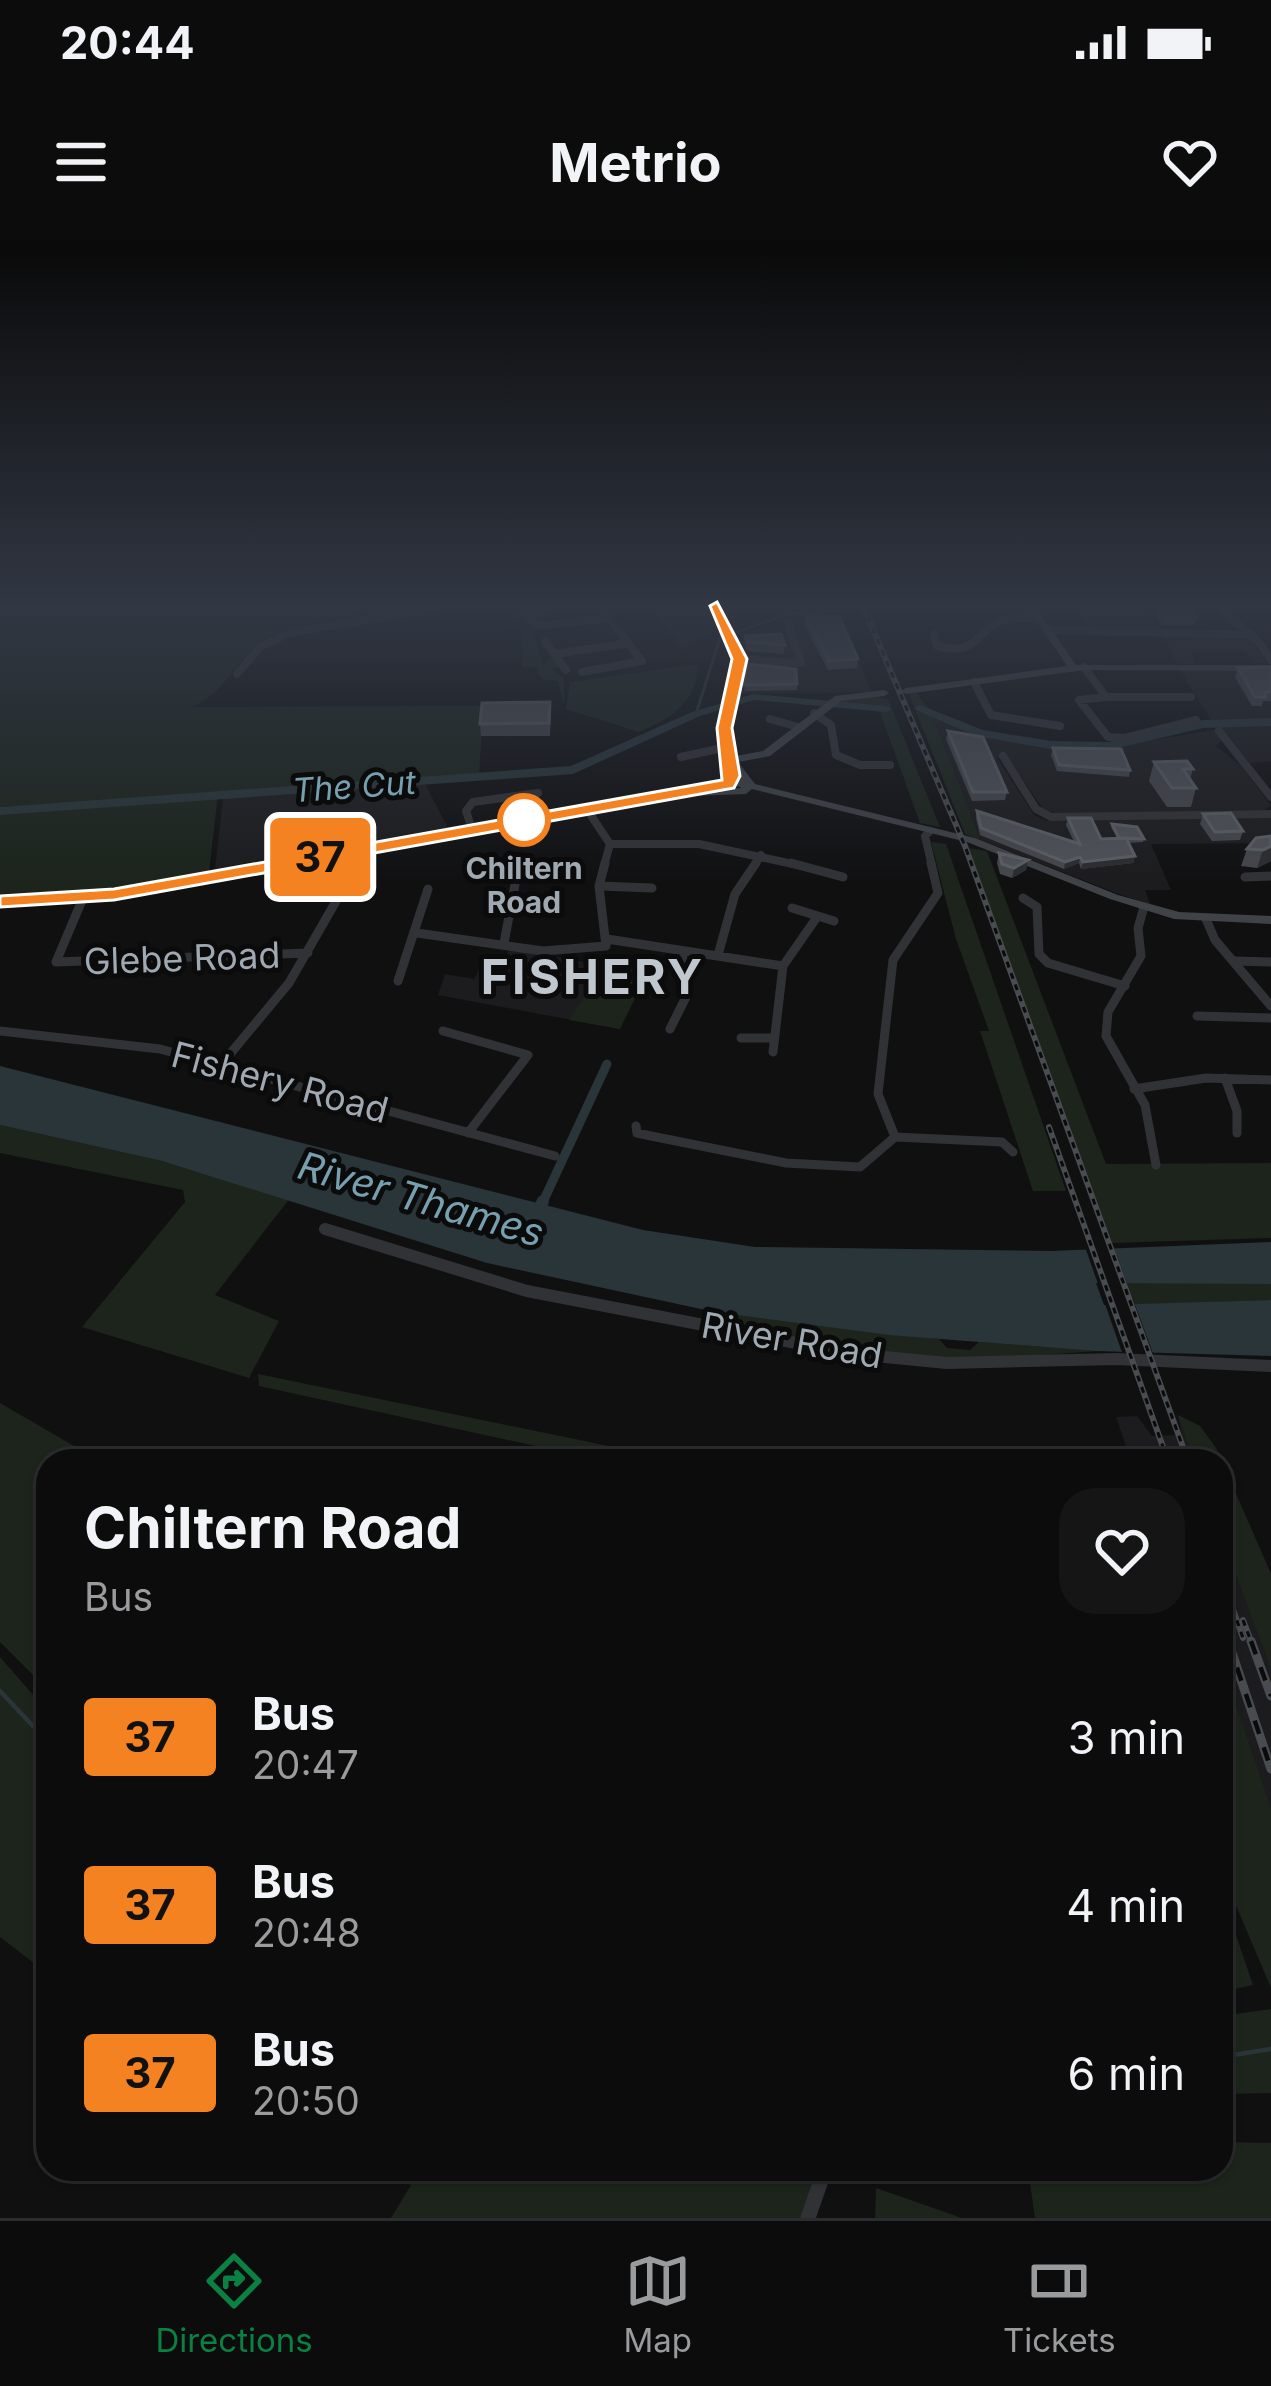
<!DOCTYPE html>
<style>
:root{--surface:#0c0c0d;--page:#151516;--text:#f1f3f6;--muted:#9a9b9d;--line:#2c2c2e;--accent:#0b8043}
body{margin:0;font-family:Inter,sans-serif;background:var(--page);color:var(--text);height:100vh;display:flex;flex-direction:column;font-size:45px;white-space:nowrap}
*{box-sizing:border-box;margin:0}
p{font-size:39px;color:var(--muted)}
.icon{flex:none;width:66px;height:66px;fill:none;stroke:currentColor;stroke-width:2;stroke-linecap:round;stroke-linejoin:round}
.map{position:relative;flex:1;overflow:hidden}
.panel{position:absolute;left:36px;top:1209px;width:1197px;height:732px;display:flex;flex-direction:column;background:var(--surface);border-radius:36px;box-shadow:0 3px 9px #0004,0 0 0 3px var(--line)}
.panel>*{flex:none}
.badge{padding:0 24px;border-radius:9px;font-size:42px;line-height:78px}
.map>.badge{position:absolute;translate:-50% -50%;box-shadow:0 0 0 6px #fff}
.round{display:grid;place-items:center;flex:none;width:126px;height:126px;border-radius:36px;background:var(--page)}
.head{display:flex;align-items:center;justify-content:space-between;height:204px;padding:0 48px}
h1{font-size:57px;font-weight:700;line-height:90px}
ul{padding:0;list-style:none}
li{display:flex;align-items:center;gap:36px;height:168px;padding:0 48px}
li div{flex:1}
li b{display:block;font-size:45px}
li em{font-style:normal}
li .badge{min-width:132px;font-weight:700;text-align:center}
.status{display:flex;justify-content:space-between;align-items:center;height:84px;padding:0 60px;background:var(--surface);direction:ltr}
.status svg{height:33px;fill:currentColor}
header{display:flex;justify-content:space-between;align-items:center;height:156px;padding:0 48px;background:var(--surface);font-size:54px;font-weight:700}
.menu{display:flex;justify-content:space-around;align-items:center;height:168px;border-top:3px solid var(--line);background:var(--surface);font-size:33px;color:var(--muted)}
.menu a{display:grid;justify-items:center;gap:6px}
.menu .selected{color:var(--accent)}
.map>svg:first-child{display:block}
.built{fill:#1c1c1e}
.green{fill:#1c241c}
.water{fill:#293539}
.pier{fill:#101011}
.lines{fill:none;stroke-linecap:round;stroke-linejoin:round}
.stream-far1{stroke:#293539;stroke-width:3}
.stream{stroke:#293539;stroke-width:4.5}
.canal-far1{stroke:#293539;stroke-width:9}
.canal{stroke:#293539;stroke-width:12}
.river{fill:#293539;fill-rule:evenodd}
.street-far3{stroke:#313236;stroke-width:8}
.street-far2{stroke:#313236;stroke-width:9}
.street-far1{stroke:#313236;stroke-width:12}
.street{stroke:#313236;stroke-width:15}
.secondary{fill:#3f4246;fill-rule:evenodd}
.rail-far1-casing{stroke:#484b4f;stroke-width:6}
.rail-casing{stroke:#484b4f;stroke-width:9}
.rail-far1{stroke:#0b0b0c;stroke-width:3;stroke-dasharray:6;stroke-linecap:butt}
.rail{stroke:#0b0b0c;stroke-width:4.5;stroke-dasharray:14;stroke-linecap:butt}
.wall{fill:#45474c}
.shaded-wall{fill:#2c2d30}
.building{fill:#4f5257;stroke:#5b6065;stroke-width:3}
.line{fill:#f58220;stroke:#fff;stroke-width:3}
.stop-dot{fill:#fff;stroke:#f58220;stroke-width:6}
.labels{text-anchor:middle;stroke-width:10;stroke-linejoin:round;paint-order:stroke}
.far-stop-label{font-size:30px;font-weight:bold;fill:#a0a9b2;stroke:#0b0b0c}
.far-water-label{font-size:33px;font-style:italic;fill:#769faf;stroke:#0b0b0c}
.street-label{font-size:36px;fill:#a0a9b2;stroke:#0b0b0c}
.water-label{font-size:39px;font-style:italic;fill:#769faf;stroke:#0b0b0c}
.district-label{font-size:48px;font-weight:bold;letter-spacing:3px;fill:#c1c7ce;stroke:#0b0b0c}
</style>
<div class="status"><b>20:44</b><svg viewBox="0 0 49 12"><path d="M0 12V9h3v3zM5 12V6h3v6zM10 12V3h3v9zM15 12V0h3v12zM26 1h20v11H26zM47 4h2v5h-2z"/></svg></div>
<header><svg class="icon" aria-label="menu" viewBox="0 0 24 24"><path d="M4 6h16M4 12h16M4 18h16"/></svg>Metrio<svg class="icon" aria-label="heart" viewBox="0 0 24 24"><path d="M12 20l-8-8c-3-5 5-10 8-4 3-6 11-1 8 4z"/></svg></header>
<div class="map">
<svg width="1271" height="1978" viewBox="0 0 1271 1978">
<rect width="100%" height="100%" fill="#101011"/>
<!-- built -->
<path class="built" d="M647,366H709L721,386L684,409Z
M1142,367L1157,389L1089,388L1078,368Z
M810,375H839L872,452L736,454L747,423L739,394Z
M1163,394L1249,397L1266,423H1253L1245,412L1191,411L1194,424H1177Z
M1179,428L1271,431V479L1211,480Z
M933,477L996,500L1092,510L1215,490L1223,500L1215,506L1240,525L1271,565L1265,570L1057,574L1043,569L1008,517L997,518L1034,575L1047,581L1271,577V603L1151,604L1171,650H1145L1150,664L1121,655L981,600Z
M1271,485V521L1250,523L1220,486Z
M425,544L448,588L215,629L223,558Z
M510,709L647,733L620,789L438,755L445,734L474,739L481,726L498,728Z
M1178,1175L1200,1186L1216,1208L1271,1334V1665L1221,1508V1221H1131L1116,1177L1137,1176L1152,1196L1182,1195Z"/>
<!-- green -->
<path class="green" d="M0,366H434C396,371 285,380 258,404C233,425 222,457 190,467L483,466L479,538L218,554L209,632L98,650L0,654V573L176,557L0,567Z
M501,366L521,374L520,384L534,393L543,426L552,416L565,430L580,432L551,427L564,439V465L558,441L541,439L536,427H522V391Z
M698,424C698,462 670,479 639,492L566,469L570,442Z
M917,453L933,477L981,600L965,594L909,454Z
M864,456L888,459L940,587L920,583L880,472L839,462Z
M931,602L946,604L1066,951H1033L980,791H989L956,699Z
M968,608L987,611L1106,924L1271,923V998L1112,1003Z
M606,725L647,733L620,789L569,780Z
M0,885L162,921L290,958L215,1055L279,1081L249,1138L82,1087L185,962L183,950L0,913Z
M1271,1036V1060L1132,1065L1123,1040L1271,1043Z
M706,1070L939,1099L947,1108L970,1110L979,1102L1099,1111L985,1119L913,1116L704,1082Z
M258,1134L667,1218L605,1221L259,1146Z
M0,1163L100,1221H48V1450L0,1402Z
M1178,1175L1200,1186L1216,1208L1271,1334V1429L1221,1294V1221H1194Z
M0,1417L48,1472V1734L0,1697Z
M1221,1422L1271,1568V1748L1221,1630Z
M1221,1651L1253,1745L1221,1752Z
M1271,1769V1853L1221,1854V1776Z
M1221,1902L1271,1903V1978H1035L1028,1929H1221Z
M350,1929H825L808,1978H391L411,1945Z
M876,1948L962,1978H875Z"/>
<!-- water -->
<path class="water" d="M0,826L643,990L755,1007L1051,1011L1271,1002V1044L1096,1043L1104,1065L1271,1060V1116L1095,1111L889,1095L715,1072L487,1023L162,921L0,885Z"/>
<!-- pier -->
<path class="pier" d="M1112,1003L1128,1046L1104,1047L1107,1059H1133L1155,1119L1124,1118L1084,1004Z"/>
<g class="lines">
<!-- stream-far1 -->
<path class="stream-far1" d="M877,370L981,366
M696,474L720,398L788,374L842,371"/>
<!-- stream -->
<path class="stream" d="M0,1451L48,1502
M1221,1817L1271,1809"/>
<!-- canal-far1 -->
<path class="canal-far1" d="M542,964L607,824"/>
<!-- canal -->
<path class="canal" d="M541,965L543,961"/>
<!-- river -->
<path class="river" d="M753,454L886,466L892,469L886,472L754,460L700,476L573,534L0,575V567L571,526L692,472Z
M920,465L983,490L1051,501L1109,502L1203,480L1271,478V486L1203,488L1109,510L1051,509L976,496L916,470L914,468Z"/>
<!-- street-far3 -->
<path class="street-far3" d="M1217,366L1258,401L1271,420
M564,368L583,366
M553,369L527,376L538,386L609,378
M1047,390L1252,395
M934,394L937,406C977,416 972,395 999,382C1009,377 1029,380 1040,379
M545,401L566,430
M555,414L629,403
M740,419L801,423L788,383
M1084,427L1106,457H1191
M582,432L642,421L599,366
M237,434L260,407L289,393L450,366
M974,442L991,475L1060,486
M1106,457L1079,460L1108,497L1125,498L1196,480
M814,473L831,485L836,515L860,525H890
M770,479L798,487
M1219,491L1271,557
M1003,516L1036,569L1051,577L1271,574
M681,517L727,507
M586,568L610,604L604,626
M472,589L466,571L473,562L538,553
M930,591L925,596L932,626
M610,604H699L802,626
M356,626L366,609
M519,626L520,620
M754,626L761,615"/>
<!-- street-far2 -->
<path class="street-far2" d="M791,623L843,637
M1245,637L1271,636
M599,646L652,648
M83,658L56,722L308,713
M1023,658L1037,667L1039,714L1048,723L1125,746
M1144,667L1138,688L1141,716L1108,772L1106,796L1145,865L1156,925
M792,668L834,681
M1206,679L1215,700L1271,766
M417,693L543,711L606,706L599,646L605,623
M607,699L783,726L817,677
M504,703L519,623
M718,715L735,654L756,623
M1235,721L1271,722
M398,741L428,649
M1197,776L1271,778
M670,789L687,755L682,711
M0,791L160,809L555,916
M443,791L528,815L468,893
M741,798H771
M773,812L783,726
M220,826L289,743L358,623
M1225,838L1237,871V893
M1134,849L1206,838L1271,840
M636,886L637,893L656,897L786,923L860,927L895,897L1002,902L1013,912
M895,897L878,854L893,720L938,653L931,623"/>
<!-- street-far1 -->
<path class="street-far1" d="M325,989L527,1051L854,1114L947,1123L1116,1119L1271,1126"/>
<!-- street -->
<path class="street" d="M808,1978L825,1929"/>
<!-- secondary -->
<path class="secondary" d="M713,366H721C731,383 742,400 743,420C744,453 724,483 736,516L763,511L835,456L884,450L889,453L884,456L841,461L770,516L738,522L755,544L975,598L1118,655L1179,672L1271,676V684L1174,679L1110,659L967,602L752,549L746,554L665,557L106,659L0,666V658L106,653L665,551L742,548L726,541L731,538L741,540L725,520L727,518C711,482 739,448 733,411C730,395 720,380 713,366Z
M1027,366H1035L1076,425H1271V431L1084,430L906,454L901,451L906,448L1067,426Z"/>
<defs>
<path id="rail-far1" d="M863,366L965,606L1188,1221
M1049,887L1168,1221
M1221,1335L1243,1398
M1221,1380L1229,1404
M1243,1380L1252,1404"/>
<path id="rail" d="M1228,1401L1271,1529
M1251,1401L1271,1456"/>
</defs>
<!-- rail-far1 casing -->
<use href="#rail-far1" class="rail-far1-casing"/>
<!-- rail casing -->
<use href="#rail" class="rail-casing"/>
<!-- rail-far1 -->
<use href="#rail-far1" class="rail-far1"/>
<!-- rail -->
<use href="#rail" class="rail"/>
</g>
<!-- wall -->
<path class="wall" d="M1159,367L1197,377L1195,385H1162L1156,375Z
M805,376L858,419L857,428L828,430L804,385Z
M745,396L785,405L784,414L746,411Z
M747,424L797,444V450L744,451Z
M1271,427V461H1263L1262,466H1252L1235,437L1238,428Z
M551,474L550,496H481L480,484Z
M948,491L1007,552L1005,560L972,561L946,499Z
M1053,508L1130,530L1129,537L1057,531L1051,515Z
M1154,522L1193,529L1190,539L1196,548L1191,567H1167L1149,541Z
M977,571L1074,602L1066,585L1068,578L1101,599L1117,598L1111,587L1112,584L1144,599L1143,602L1128,603L1135,616L1133,623L1081,629L1079,623L1064,629L980,595L976,578Z
M1203,574L1243,591L1240,600L1212,601L1200,584Z
M1271,596V621L1257,628L1241,626L1247,609Z
M999,613L1028,620L1026,630L1012,638L1000,634L997,623Z"/>
<!-- shaded-wall -->
<path class="shaded-wall" d="M1271,606V621L1257,628L1263,610Z
M1135,616L1133,623L1081,629L1083,622Z
M1080,617L1079,623L1064,629L1065,622Z
M1028,620L1026,630L1012,638L1014,628Z"/>
<!-- building -->
<path class="building" d="M1159,367L1194,371L1197,377L1164,376Z
M805,376H839L858,419L829,421Z
M781,394L785,405L747,402L745,396Z
M747,424L796,429L797,444L744,445Z
M1271,427V452H1265V457H1255L1238,428Z
M550,462L549,483L480,484L482,463Z
M948,491L983,497L1007,552H973Z
M1053,508L1121,509L1130,530L1059,525Z
M1187,521L1193,529H1183L1196,548H1172L1154,522Z
M977,571L1080,604L1068,578H1091L1101,599L1126,598L1135,616L1083,622L1080,617L1065,622L981,588Z
M1231,573L1243,591L1215,592L1203,574Z
M1112,584L1137,587L1144,599L1119,598Z
M1271,596V606L1263,610L1247,609L1256,598Z
M999,613L1028,620L1014,628L1002,624Z"/>
<!-- sky -->
<linearGradient id="sky" x2="0" y2="1"><stop stop-color="#090909"/><stop offset="0.57" stop-color="#313743"/><stop offset="1" stop-color="#313743" stop-opacity="0"/></linearGradient>
<rect width="1271" height="643" fill="url(#sky)"/>
<!-- line -->
<path class="line" d="M717,362L747,419L732,488L740,536L734,548L114,660L0,667V656L114,649L722,540L717,488L732,419L710,366Z"/>
<!-- markers -->
<circle class="stop-dot" cx="524" cy="580" r="24"/>
<g class="labels">
<!-- far-stop labels -->
<g class="far-stop-label">
<text x="524" y="639">Chiltern<tspan x="524" dy="34">Road</tspan></text>
</g>
<!-- far-water labels -->
<g class="far-water-label">
<text transform="translate(354 546) rotate(-4)" y="12">The Cut</text>
</g>
<!-- street labels -->
<g class="street-label">
<text transform="translate(182 718) rotate(-2)" y="13">Glebe Road</text>
<text transform="translate(280 842) rotate(15)" y="13">Fishery Road</text>
<text transform="translate(792 1100) rotate(10)" y="13">River Road</text>
</g>
<!-- water labels -->
<g class="water-label">
<text transform="translate(421 959) rotate(16)" y="14">River Thames</text>
</g>
<!-- district labels -->
<g class="district-label">
<text x="593" y="754">FISHERY</text>
</g>
</g>
</svg>
<b class="badge" style="left:320px;top:617px;background:#f58220;color:#111">37</b>
<section class="panel">
<div class="head"><div><h1>Chiltern Road</h1><p>Bus</p></div><a class="round"><svg class="icon" aria-label="heart" viewBox="0 0 24 24"><path d="M12 20l-8-8c-3-5 5-10 8-4 3-6 11-1 8 4z"/></svg></a></div>
<ul>
<li><span class="badge" style="background:#f58220;color:#111">37</span><div><b>Bus</b><p>20:47</p></div><em>3 min</em></li>
<li><span class="badge" style="background:#f58220;color:#111">37</span><div><b>Bus</b><p>20:48</p></div><em>4 min</em></li>
<li><span class="badge" style="background:#f58220;color:#111">37</span><div><b>Bus</b><p>20:50</p></div><em>6 min</em></li>
</ul>
</section>
</div>
<nav class="menu">
<a class="selected"><svg class="icon" aria-label="directions" viewBox="0 0 24 24"><path d="M12 3l9 9-9 9-9-9zM9 14v-3h6M13 9l2 2-2 2"/></svg>Directions</a>
<a><svg class="icon" aria-label="map" viewBox="0 0 24 24"><path d="M3 6l6-2 6 2 6-2v14l-6 2-6-2-6 2zM9 4v14M15 6v14"/></svg>Map</a>
<a><svg class="icon" aria-label="tickets" viewBox="0 0 24 24"><path d="M3 7h18v10H3zM15 7v10"/></svg>Tickets</a>
</nav>
